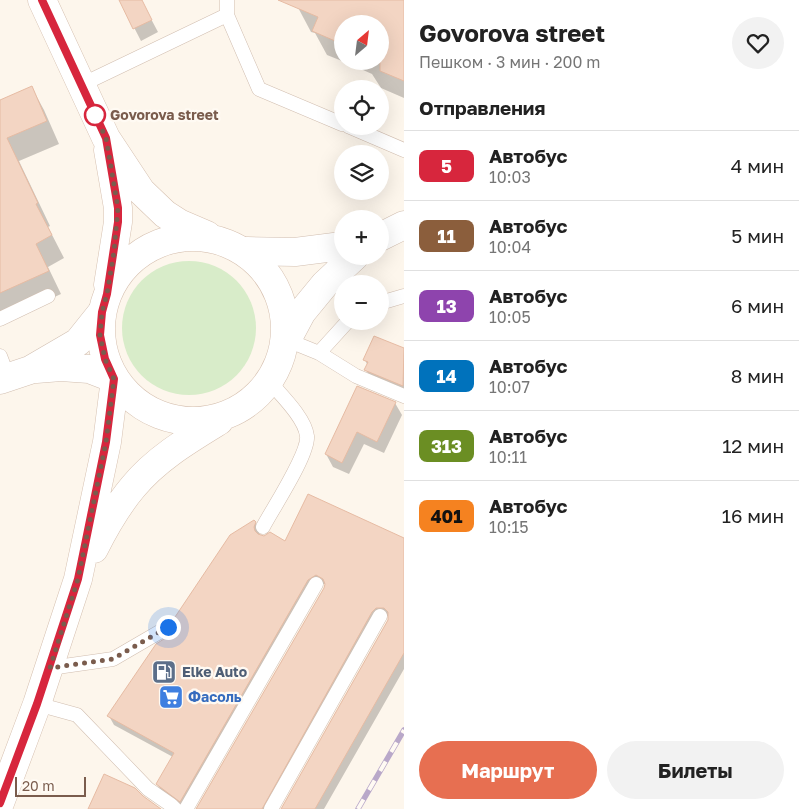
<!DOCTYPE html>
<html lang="ru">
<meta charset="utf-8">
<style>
:root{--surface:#fff;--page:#f2f2f2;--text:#222;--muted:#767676;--line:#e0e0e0;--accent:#e76f51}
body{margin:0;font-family:"Golos Text",sans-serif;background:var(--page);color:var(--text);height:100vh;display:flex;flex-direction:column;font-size:19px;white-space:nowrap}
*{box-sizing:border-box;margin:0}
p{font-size:16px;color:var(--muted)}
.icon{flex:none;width:28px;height:28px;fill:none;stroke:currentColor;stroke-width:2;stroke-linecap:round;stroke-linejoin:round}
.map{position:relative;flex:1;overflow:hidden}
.details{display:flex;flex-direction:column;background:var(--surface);width:395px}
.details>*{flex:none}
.badge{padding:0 10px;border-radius:8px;font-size:18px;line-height:32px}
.needle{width:32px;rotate:28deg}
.buttons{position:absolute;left:334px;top:15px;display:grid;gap:10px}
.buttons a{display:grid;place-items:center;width:55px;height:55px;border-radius:50%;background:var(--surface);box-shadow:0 5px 20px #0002;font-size:25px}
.scale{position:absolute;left:15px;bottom:12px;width:71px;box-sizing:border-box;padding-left:5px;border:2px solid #7a5c4d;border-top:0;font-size:14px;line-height:18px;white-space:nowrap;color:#7a5c4d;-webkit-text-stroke:4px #fffaf3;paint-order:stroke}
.you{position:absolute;width:25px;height:25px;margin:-12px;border:4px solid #fff;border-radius:50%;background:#1a73e8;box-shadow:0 0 0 8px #1a73e833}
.map>.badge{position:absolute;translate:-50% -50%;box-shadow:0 0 0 2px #fff}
h2{padding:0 15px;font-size:19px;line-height:45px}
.round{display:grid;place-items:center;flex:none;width:52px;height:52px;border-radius:26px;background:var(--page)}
.headline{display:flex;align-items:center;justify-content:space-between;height:85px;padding:0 15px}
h1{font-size:24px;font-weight:700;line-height:38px}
.button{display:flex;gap:10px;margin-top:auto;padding:10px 15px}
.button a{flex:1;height:58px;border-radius:30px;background:var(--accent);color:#fff;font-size:20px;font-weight:700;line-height:58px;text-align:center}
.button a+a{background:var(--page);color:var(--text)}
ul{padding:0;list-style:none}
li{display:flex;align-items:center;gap:15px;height:70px;padding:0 15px;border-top:1px solid var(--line)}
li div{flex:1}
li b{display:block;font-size:19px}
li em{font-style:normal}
li .badge{min-width:55px;font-weight:700;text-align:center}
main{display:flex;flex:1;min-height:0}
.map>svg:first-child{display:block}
.green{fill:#d8ecc9}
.shadow{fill:#0003}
.building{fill:#f3d5c3;stroke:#e6bba3}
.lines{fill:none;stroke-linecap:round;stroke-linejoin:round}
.service-casing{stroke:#d1beb0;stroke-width:15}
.tertiary-casing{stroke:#d1beb0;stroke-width:29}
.secondary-casing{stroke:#d6c0b0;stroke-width:29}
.service{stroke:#fff;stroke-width:14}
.tertiary{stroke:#fff;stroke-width:28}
.secondary{stroke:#fff;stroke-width:28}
.rail-casing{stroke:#b9a8c9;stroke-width:5.5}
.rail{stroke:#fffaf3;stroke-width:4;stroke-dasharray:11;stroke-linecap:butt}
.line-casing{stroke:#fff;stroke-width:11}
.line{stroke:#d7263d;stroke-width:8}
.walk{stroke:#7a5c4d;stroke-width:5;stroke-dasharray:0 9}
.stop-dot{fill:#fff;stroke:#d7263d;stroke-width:2.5}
.labels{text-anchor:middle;stroke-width:4.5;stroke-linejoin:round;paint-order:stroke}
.stop-label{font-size:14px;font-weight:bold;fill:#7a5c4d;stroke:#fffaf3;text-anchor:start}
.service-label{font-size:14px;font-weight:bold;fill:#4e5e75;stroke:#fffaf3;text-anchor:start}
.shop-label{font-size:14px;font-weight:bold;fill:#366cbe;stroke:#fffaf3;text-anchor:start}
</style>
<main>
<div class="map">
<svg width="404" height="809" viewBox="0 0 404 809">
<rect width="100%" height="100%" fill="#fdf6ec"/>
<!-- green -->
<path class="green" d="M122 328a67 67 0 1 1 134 0a67 67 0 1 1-134 0Z"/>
<!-- shadow -->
<path class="shadow" d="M120,0H141L158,32L141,41Z
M294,0H404V98L381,88L372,74L343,61H380V24H342V61L327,55L315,33L311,32Z
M32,88L44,110L59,144L19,161L50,226L48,227L64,258L48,267L61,294L0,322V101Z
M374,337L404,350V399L375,387L366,370L368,366L365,360Z
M395,403L402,415L384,453L364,444L349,474L333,467L326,454Z
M308,495L404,539V669L324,809H282L390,617L385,615L270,809H196L325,589V584H317L185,809L162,792L157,784L173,757L114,725L109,716L176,633L255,522L260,531L259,536L285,543Z"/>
<!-- building -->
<path class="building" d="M119,0H142L152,20L133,29Z
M278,0H404V81L380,71V24H342V44L312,31L318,17Z
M32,86L47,121L7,138L38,203L36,204L52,235L36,244L49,271L0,293V100Z
M374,336L404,348L403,386L364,370L368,362L363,360Z
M357,386L396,402L377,442L357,432L342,463L325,454Z
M308,494L404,538V653L315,809H281L388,620V612L384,608H376L372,612L262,809H196L324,588L325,584L323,579L316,575L308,580L180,802L156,784L174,753L107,716L156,644L175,632L177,626L173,620L230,535L254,520L256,522L254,527L255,531L258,534L264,536L270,532L285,541Z
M104,774L135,788L143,796L161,809H88Z"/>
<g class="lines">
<defs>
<path id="service" d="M227,0V15L259,89L342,124
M81,85L227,15
M348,126L404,150
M380,303L404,296
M0,319L48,296
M287,340L319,353L356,376L404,396
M319,353L348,321
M0,356L8,377
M263,527C273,508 309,454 307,436C305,418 281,395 270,382
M50,668L113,659L168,627
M37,704L77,715L148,789L171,805L175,809
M186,809L316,584
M271,809L380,616"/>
<path id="tertiary" d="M380,237L404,225
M247,251L295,252L342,246
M287,340L302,312L325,284L355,256
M36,369L61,367L89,369L115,379
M0,380L30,370L78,342L102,312"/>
<path id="secondary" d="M42,0L106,138L141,191L165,214L179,223L207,235
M108,150L118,208V222L108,285
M101 329a92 92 0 1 1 184 0a92 92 0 1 1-184 0Z
M94,549C105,527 117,506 133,487C156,459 188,440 219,421
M0,803L37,704L78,579L107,442L115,379"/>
</defs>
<!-- service casing -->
<use href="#service" class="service-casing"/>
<!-- tertiary casing -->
<use href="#tertiary" class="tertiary-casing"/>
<!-- secondary casing -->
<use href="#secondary" class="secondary-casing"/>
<!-- service -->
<use href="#service" class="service"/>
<!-- tertiary -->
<use href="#tertiary" class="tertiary"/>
<!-- secondary -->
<use href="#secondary" class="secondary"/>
<defs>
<path id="rail" d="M358,809L404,730"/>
</defs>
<!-- rail casing -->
<use href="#rail" class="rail-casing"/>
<!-- rail -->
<use href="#rail" class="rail"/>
</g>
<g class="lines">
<defs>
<path id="line" d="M0,803L37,704L78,579L106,442L114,379L105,359L100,335L102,312L107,294L118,222V208L106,138L42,0"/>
</defs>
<!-- line casing -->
<use href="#line" class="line-casing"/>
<!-- line -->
<use href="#line" class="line"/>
<!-- walk -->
<path class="walk" d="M95,115L106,138L118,208L114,252L107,294L102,312L100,335L105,359L114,379L106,442L78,579L50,668L113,659L168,627"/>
</g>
<!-- icons -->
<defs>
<symbol id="fuel-square" viewBox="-11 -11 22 22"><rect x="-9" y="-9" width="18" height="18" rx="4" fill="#5c6f8a" stroke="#fffaf3"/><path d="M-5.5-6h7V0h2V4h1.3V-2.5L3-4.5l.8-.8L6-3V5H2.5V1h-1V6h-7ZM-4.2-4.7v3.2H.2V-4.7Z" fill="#fff"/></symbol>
<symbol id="supermarket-square" viewBox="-11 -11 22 22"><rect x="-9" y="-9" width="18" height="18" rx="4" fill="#3f7fe0" stroke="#fffaf3"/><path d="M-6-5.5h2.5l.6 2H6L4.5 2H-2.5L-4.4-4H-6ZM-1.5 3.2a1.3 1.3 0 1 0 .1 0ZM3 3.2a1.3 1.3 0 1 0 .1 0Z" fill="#fff"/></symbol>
</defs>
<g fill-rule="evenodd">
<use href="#fuel-square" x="150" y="658" width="28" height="28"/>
<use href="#supermarket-square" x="157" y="683" width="28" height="28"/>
</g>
<!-- markers -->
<circle class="stop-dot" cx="95" cy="115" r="10"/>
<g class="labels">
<!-- stop labels -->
<g class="stop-label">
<text x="110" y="120">Govorova street</text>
</g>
<!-- service labels -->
<g class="service-label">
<text x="182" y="677">Elke Auto</text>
</g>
<!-- shop labels -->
<g class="shop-label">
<text x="188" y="702">Фасоль</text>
</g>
</g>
</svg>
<div class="buttons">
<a><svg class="needle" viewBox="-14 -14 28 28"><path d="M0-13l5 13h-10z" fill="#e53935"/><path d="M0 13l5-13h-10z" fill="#767676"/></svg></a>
<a><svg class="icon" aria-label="locate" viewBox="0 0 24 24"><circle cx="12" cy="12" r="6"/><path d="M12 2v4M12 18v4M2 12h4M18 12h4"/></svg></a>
<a><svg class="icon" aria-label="layers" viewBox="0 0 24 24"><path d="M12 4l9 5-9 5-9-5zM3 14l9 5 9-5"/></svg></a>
<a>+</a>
<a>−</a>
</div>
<div class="scale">20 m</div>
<div class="you" style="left:168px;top:627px"></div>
</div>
<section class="details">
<div class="headline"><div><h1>Govorova street</h1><p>Пешком · 3 мин · 200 m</p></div><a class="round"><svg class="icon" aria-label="heart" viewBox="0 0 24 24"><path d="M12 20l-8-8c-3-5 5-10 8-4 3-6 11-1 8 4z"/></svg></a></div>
<h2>Отправления</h2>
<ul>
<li><span class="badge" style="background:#d7263d;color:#fff">5</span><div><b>Автобус</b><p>10:03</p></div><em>4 мин</em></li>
<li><span class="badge" style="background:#8b5e3c;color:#fff">11</span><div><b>Автобус</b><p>10:04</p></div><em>5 мин</em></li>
<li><span class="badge" style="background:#8e44ad;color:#fff">13</span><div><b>Автобус</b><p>10:05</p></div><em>6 мин</em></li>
<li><span class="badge" style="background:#0072bc;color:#fff">14</span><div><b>Автобус</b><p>10:07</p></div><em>8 мин</em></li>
<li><span class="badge" style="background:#6b8e23;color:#fff">313</span><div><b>Автобус</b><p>10:11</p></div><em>12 мин</em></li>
<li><span class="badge" style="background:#f58220;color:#111">401</span><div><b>Автобус</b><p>10:15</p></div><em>16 мин</em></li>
</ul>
<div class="button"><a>Маршрут</a><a>Билеты</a></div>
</section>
</main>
